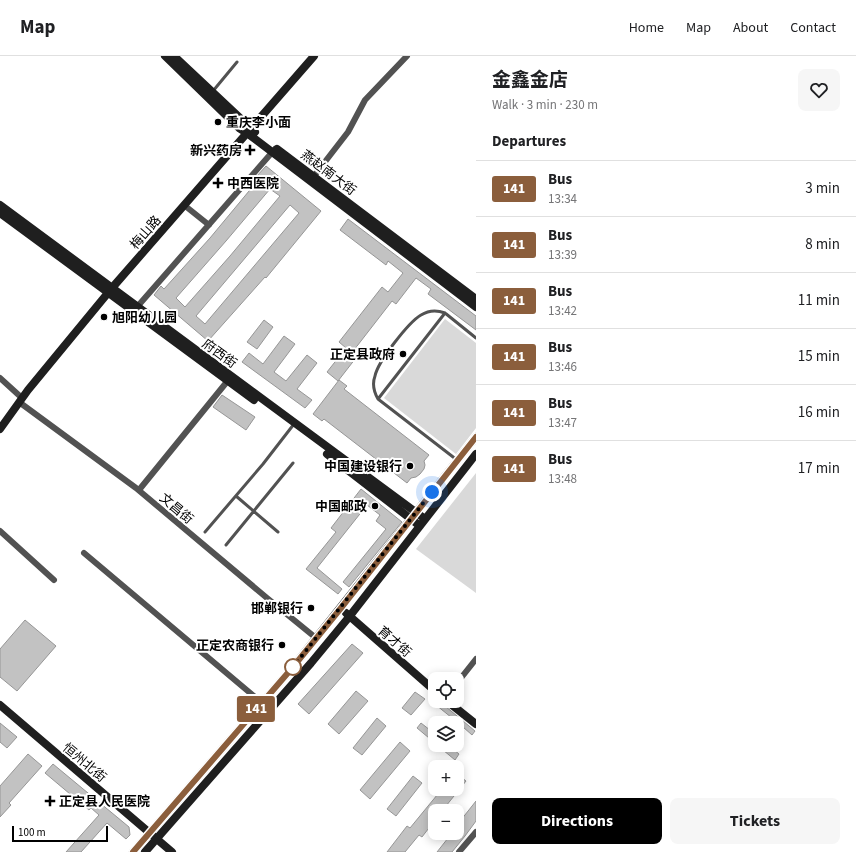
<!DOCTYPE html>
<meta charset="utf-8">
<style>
:root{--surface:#fff;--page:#f6f6f6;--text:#202124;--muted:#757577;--line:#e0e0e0;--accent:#000}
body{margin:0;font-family:"Source Sans 3","Noto Sans SC",sans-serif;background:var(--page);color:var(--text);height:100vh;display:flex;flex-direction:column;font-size:15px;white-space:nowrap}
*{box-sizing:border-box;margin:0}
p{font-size:13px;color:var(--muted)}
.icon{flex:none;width:22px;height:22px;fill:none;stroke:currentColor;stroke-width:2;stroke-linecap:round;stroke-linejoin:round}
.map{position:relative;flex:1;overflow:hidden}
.panel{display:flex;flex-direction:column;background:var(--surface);width:380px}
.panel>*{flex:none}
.badge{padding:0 8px;border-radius:3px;font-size:14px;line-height:26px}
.buttons{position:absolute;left:428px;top:616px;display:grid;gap:8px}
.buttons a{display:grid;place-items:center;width:36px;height:36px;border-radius:8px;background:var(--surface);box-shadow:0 2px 10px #0003;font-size:20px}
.scale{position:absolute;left:12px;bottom:10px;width:96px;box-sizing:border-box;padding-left:4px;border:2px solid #000;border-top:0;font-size:11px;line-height:14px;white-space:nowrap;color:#000;-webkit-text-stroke:3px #fff;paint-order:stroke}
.you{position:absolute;width:20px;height:20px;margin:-10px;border:3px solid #fff;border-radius:50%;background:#1a73e8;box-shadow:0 0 0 6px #1a73e833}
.map>.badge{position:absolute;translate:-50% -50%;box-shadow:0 0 0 2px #fff}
h2{padding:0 16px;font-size:15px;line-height:36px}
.round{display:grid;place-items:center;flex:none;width:42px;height:42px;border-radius:8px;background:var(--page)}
.headline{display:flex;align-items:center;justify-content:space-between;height:68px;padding:0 16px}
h1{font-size:19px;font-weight:700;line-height:30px}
.button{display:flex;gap:8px;margin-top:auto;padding:8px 16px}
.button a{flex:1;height:46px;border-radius:8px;background:var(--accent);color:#fff;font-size:16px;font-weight:700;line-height:46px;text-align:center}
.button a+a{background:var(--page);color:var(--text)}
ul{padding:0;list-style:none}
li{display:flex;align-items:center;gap:12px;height:56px;padding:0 16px;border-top:1px solid var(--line)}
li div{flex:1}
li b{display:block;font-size:15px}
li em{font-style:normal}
li .badge{min-width:44px;font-weight:700;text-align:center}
header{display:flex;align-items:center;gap:24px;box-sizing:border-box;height:56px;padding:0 20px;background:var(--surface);border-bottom:1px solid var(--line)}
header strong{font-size:19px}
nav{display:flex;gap:22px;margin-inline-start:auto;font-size:14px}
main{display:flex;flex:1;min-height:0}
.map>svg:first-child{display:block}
.green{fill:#d9d9d9}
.building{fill:#c2c2c2;stroke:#969696;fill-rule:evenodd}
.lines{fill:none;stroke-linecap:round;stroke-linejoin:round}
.lane{stroke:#525252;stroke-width:3}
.street{stroke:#525252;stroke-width:6}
.secondary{stroke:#1f1f1f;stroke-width:8}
.line-casing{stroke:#fff;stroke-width:9}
.line{stroke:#8b5e3c;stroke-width:6}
.walk{stroke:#000;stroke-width:4;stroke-dasharray:0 7.2}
.poi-dot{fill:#000;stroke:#fff;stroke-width:1.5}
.stop-dot{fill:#fff;stroke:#8b5e3c;stroke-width:2}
.labels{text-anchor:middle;stroke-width:4;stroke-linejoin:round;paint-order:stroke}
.poi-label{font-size:13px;font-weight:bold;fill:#000;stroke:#fff;text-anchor:end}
.street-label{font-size:13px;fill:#000;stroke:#fff}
</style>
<header>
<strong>Map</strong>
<nav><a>Home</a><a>Map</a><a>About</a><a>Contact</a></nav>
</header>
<main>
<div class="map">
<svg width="476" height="796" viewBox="0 0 476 796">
<rect width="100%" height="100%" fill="#fff"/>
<!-- green -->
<path class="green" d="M445,263L476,287V372L456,398L384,342Z
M476,417V537L416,493Z"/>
<!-- building -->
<path class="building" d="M266,110L321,155L266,222L265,221L208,285L154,239L161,230L164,233L210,182L259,123L256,121ZM270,133L280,140L230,200L185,251L176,242L226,185ZM290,149L299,157L205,268L196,260Z
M348,163L476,260V274L428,238L431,233L416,222L396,248L392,245L354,294L359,298L338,325L327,316L346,292L339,286L382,231L388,236L403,217L388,205L386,209L340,174Z
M264,264L273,271L257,293L247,286Z
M284,280L295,288L274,316L286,325L307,299L317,307L297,333L312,344L305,352L242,306L249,297L263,308Z
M339,324L347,330L344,333L429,399L424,405L425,409L424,413L420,418L416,421L411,422L407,427L324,363L322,365L313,358Z
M222,339L255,361L246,374L213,351Z
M361,433L402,466L349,531L343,526L386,473L376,465L380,459L367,449L317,512L342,533L338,538L306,513L336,476L331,472Z
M25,564L56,590L17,635L0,621V593Z
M352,588L363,597L309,658L298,648Z
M356,635L368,645L339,678L328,668Z
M415,636L425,643L411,659L402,652Z
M439,645L475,675L472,679L463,671L457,679V666L436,649Z
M377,662L386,670L362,699L353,692Z
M0,667L17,681L7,692L0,686Z
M421,667L435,678V687L417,672Z
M400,686L410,695L370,743L360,734Z
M437,689H448L459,698L455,704Z
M28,698L42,710L9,747L11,749L0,761V730Z
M53,708L129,771L130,779L126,783L107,767L81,796H66L99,759L91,752L89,754L45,717Z
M457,718L466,725L442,755H435V764L422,781L419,779L405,796H387L407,770L410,772L442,733H457Z
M413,720L422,727L396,760L387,753Z
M476,745V765L465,780L452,796H437L452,777H457V769Z"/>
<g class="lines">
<!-- lane -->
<path class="lane" d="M213,35L237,6
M378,343C374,336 372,328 375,320C378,305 409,266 421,259C429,254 437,254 445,257
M457,404L378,343L445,257L476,282
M236,440L278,476
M205,476L263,408L294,368
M226,489L293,407"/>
<!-- street -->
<path class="street" d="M314,120L348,76L365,44L407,0
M184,149L209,169
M137,251L275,93
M0,322L22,342
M19,346L136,432L267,542L316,582
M139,434L230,322
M0,475L54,524
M84,497L262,647
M457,627L476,603
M459,796L476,776"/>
<!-- secondary -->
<path class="secondary" d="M165,0L239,72L247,77L476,251
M174,0L255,76
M277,93L476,243
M0,149L425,463
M0,157L254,344
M0,373L28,334L112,232L314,0
M327,398L420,470
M346,557L435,635
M447,645L476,668
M0,649L172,796
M133,796L293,611L476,381
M145,796L311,607L349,561L476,398"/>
</g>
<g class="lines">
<defs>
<path id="line" d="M133,796L293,611L341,552L476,381"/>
</defs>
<!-- line casing -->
<use href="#line" class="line-casing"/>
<!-- line -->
<use href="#line" class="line"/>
<!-- walk -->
<path class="walk" d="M293,611L432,436"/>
</g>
<!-- markers -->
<g class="poi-dot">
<circle cx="218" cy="66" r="4"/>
<path d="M248 88h4v4h4v4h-4v4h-4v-4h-4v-4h4z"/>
<path d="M216 121h4v4h4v4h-4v4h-4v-4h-4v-4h4z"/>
<circle cx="104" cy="261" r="4"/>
<circle cx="403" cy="298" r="4"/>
<circle cx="410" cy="410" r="4"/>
<circle cx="375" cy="450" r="4"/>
<circle cx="311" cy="552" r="4"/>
<circle cx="282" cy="589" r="4"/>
<path d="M48 739h4v4h4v4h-4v4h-4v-4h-4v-4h4z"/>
</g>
<circle class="stop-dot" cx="293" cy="611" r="8"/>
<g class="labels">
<!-- poi labels -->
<g class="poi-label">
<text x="226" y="71" text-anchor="start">重庆李小面</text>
<text x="242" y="99">新兴药房</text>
<text x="227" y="132" text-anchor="start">中西医院</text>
<text x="112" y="266" text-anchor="start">旭阳幼儿园</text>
<text x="395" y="303">正定县政府</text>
<text x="402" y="415">中国建设银行</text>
<text x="367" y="455">中国邮政</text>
<text x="303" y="557">邯郸银行</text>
<text x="274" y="594">正定农商银行</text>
<text x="59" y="750" text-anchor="start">正定县人民医院</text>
</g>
<!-- street labels -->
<g class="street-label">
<text transform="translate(329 116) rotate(37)" y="5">燕赵南大街</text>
<text transform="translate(145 176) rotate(-49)" y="5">梅山路</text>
<text transform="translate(220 297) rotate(36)" y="5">府西街</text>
<text transform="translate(177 452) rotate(40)" y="5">文昌街</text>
<text transform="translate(395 585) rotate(41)" y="5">育才街</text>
<text transform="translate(85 706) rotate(40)" y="5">恒州北街</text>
</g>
</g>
</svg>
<div class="buttons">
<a><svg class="icon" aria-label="locate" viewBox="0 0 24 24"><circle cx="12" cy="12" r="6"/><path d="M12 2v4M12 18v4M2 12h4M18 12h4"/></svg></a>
<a><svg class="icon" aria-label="layers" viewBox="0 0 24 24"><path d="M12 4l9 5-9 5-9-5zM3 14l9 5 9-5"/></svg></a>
<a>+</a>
<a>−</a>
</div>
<div class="scale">100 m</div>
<div class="you" style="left:432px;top:436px"></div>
<b class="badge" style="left:256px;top:653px;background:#8b5e3c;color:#fff">141</b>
</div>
<section class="panel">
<div class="headline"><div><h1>金鑫金店</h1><p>Walk · 3 min · 230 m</p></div><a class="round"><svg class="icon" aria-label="heart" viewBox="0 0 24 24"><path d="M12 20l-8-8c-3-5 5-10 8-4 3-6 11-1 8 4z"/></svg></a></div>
<h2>Departures</h2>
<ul>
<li><span class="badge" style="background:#8b5e3c;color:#fff">141</span><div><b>Bus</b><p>13:34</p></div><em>3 min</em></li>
<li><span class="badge" style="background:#8b5e3c;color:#fff">141</span><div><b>Bus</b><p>13:39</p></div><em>8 min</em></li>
<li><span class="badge" style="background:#8b5e3c;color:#fff">141</span><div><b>Bus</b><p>13:42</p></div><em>11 min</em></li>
<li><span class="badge" style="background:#8b5e3c;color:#fff">141</span><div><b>Bus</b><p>13:46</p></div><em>15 min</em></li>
<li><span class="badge" style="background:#8b5e3c;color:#fff">141</span><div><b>Bus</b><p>13:47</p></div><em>16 min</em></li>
<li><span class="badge" style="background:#8b5e3c;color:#fff">141</span><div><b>Bus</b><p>13:48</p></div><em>17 min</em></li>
</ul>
<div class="button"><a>Directions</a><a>Tickets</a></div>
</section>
</main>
